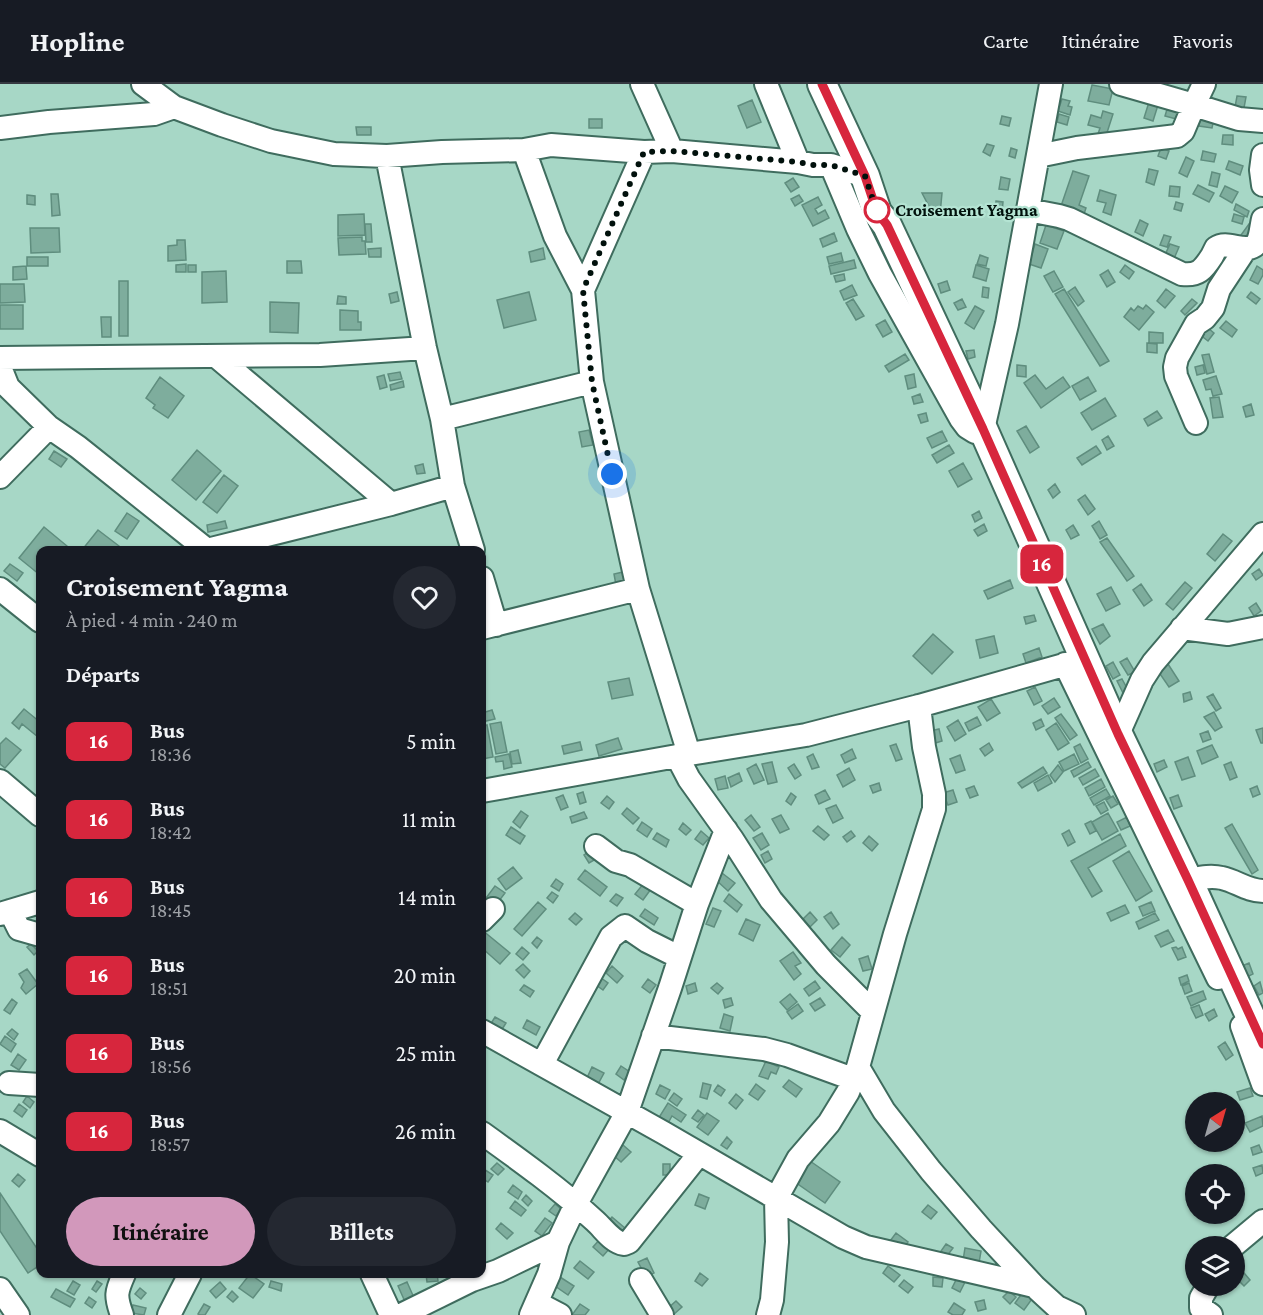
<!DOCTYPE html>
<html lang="fr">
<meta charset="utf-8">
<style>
:root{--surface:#171b24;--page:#242831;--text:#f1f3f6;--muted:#9ea1a6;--line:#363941;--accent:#d298bb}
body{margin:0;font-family:"Crimson Pro",serif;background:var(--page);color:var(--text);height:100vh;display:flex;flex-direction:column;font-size:22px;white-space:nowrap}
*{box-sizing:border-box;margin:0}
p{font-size:20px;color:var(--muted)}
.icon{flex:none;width:33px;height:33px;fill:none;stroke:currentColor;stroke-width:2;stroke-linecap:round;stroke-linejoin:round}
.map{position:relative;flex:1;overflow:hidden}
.drawer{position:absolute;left:36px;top:462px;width:450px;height:732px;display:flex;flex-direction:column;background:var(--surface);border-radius:12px;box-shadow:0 2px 4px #0004}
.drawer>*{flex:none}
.badge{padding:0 12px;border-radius:9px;font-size:21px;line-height:39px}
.needle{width:39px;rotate:37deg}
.tools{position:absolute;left:1185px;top:1008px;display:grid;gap:12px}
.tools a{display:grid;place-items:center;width:60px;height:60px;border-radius:50%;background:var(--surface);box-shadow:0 2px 4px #0004;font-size:30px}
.you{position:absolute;width:30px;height:30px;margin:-15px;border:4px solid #fff;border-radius:50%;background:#1a73e8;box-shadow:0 0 0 9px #1a73e833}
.map>.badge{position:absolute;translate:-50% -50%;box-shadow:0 0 0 3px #fff}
h2{padding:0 30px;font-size:22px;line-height:54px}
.round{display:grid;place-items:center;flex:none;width:63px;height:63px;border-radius:32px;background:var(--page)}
.head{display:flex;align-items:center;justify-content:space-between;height:102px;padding:0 30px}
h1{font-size:28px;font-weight:700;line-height:45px}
.cta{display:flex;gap:12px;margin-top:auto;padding:12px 30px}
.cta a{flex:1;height:69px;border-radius:36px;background:var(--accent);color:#111;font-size:24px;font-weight:700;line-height:69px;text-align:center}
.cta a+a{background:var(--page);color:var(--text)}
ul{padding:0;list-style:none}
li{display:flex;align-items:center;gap:18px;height:78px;padding:0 30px}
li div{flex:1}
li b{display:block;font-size:22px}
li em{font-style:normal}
li .badge{min-width:66px;font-weight:700;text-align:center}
header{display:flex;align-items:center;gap:36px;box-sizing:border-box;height:84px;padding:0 30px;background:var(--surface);border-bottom:2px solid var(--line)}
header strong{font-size:28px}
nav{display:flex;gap:33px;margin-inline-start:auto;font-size:21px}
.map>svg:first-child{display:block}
.building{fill:#7ead9d;stroke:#5f8d7e;stroke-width:1.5}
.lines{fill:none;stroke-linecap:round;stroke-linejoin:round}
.minor-casing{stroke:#3f6c5e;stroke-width:26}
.major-casing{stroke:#3f6c5e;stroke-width:32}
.minor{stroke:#fff;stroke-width:22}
.major{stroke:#fff;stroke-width:28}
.line-casing{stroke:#fff;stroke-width:14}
.line{stroke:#d7263d;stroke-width:9}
.walk{stroke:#01110c;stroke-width:6;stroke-dasharray:0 10.8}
.stop-dot{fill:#fff;stroke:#d7263d;stroke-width:3}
.labels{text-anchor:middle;stroke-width:4.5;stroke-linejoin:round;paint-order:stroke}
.stop-label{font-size:18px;font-weight:bold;fill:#01110c;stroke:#b4e4d3;text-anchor:start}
</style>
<header>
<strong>Hopline</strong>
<nav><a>Carte</a><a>Itinéraire</a><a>Favoris</a></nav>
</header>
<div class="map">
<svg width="1263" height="1231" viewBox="0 0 1263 1231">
<rect width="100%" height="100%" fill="#a7d7c6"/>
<!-- building -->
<path class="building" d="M1092,1L1113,5L1109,21L1088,17Z
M1237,12L1246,13L1244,24L1235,23Z
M1062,15L1070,17L1068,22L1072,23L1070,31L1058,27Z
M752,16L761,38L747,44L738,22Z
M1149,18L1158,21L1153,37L1144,34Z
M1168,22L1183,27L1180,36L1165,32Z
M1103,27L1113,30L1103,61L1095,59L1100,44L1088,41L1091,31L1101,34Z
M1059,30L1069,33L1067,41L1057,38Z
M1002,32L1011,34L1009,42L1000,40Z
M1200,33L1214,35L1212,44L1199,42Z
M589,35H602V44H589Z
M356,43H371V51H357Z
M1223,51H1233V61L1222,60Z
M987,60L994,62L990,72L983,68Z
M1011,64L1017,66L1015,74L1009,72Z
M1161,64L1169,67L1166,75L1158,72Z
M1203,67L1216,70L1214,78L1201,76Z
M1186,73L1194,77L1187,93L1179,89Z
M1229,77L1243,82L1240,91L1226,85Z
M1149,85L1158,87L1154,101L1146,98Z
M1073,87L1089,92L1079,121L1086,124L1083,133L1060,125Z
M1212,88L1220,90L1217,103L1209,101Z
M1001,93L1010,95L1008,106L999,105Z
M793,94L799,103L791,108L785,99Z
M1198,101L1214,109L1209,118L1193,110Z
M1170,102L1180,103L1179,113L1169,112Z
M1225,102L1238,108L1232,119L1220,112Z
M1100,106L1116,111L1111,131L1103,128L1106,119L1097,117Z
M922,109H942L940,131L933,130Z
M51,110H58L60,131L52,132Z
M27,111L35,112V121L27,120Z
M799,111L803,117L795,122L791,115Z
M818,113L822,121L815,125L818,130L825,126L829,134L813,142L802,121Z
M996,117L1003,118L1002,129L995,128Z
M1176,118L1183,120L1181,127L1174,125Z
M1236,120L1249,127L1247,133L1234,126Z
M364,130L365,151L338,152V131Z
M1234,130L1244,133L1242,140L1232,137Z
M1140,136L1148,140L1143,152L1135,148Z
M365,140H371L372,158H366Z
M1249,140L1254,143L1242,161L1236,158Z
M1046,141L1064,147L1057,165L1040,159Z
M30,144H59L60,168L31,169Z
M834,149L837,157L823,163L820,155Z
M1164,151L1171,153L1167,163L1160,161Z
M362,153V157H365L366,170L339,171L338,154Z
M177,156H185L186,176L168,177V162L177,161Z
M1035,160L1048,165L1041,184L1029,180Z
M1170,160L1179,163L1173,177L1164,173Z
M381,164V173H369L368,165Z
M543,164L545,175L531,178L529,168Z
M841,169L843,177L829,180L827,173Z
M980,171L988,174L986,182L977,180Z
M27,173H48V182H27Z
M854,176L856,184L831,190L829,182Z
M287,177H301L302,189H287Z
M186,180V188H176V181Z
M188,181H196V188H188Z
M976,181L989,185L986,197L973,193Z
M1125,181L1134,188L1129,195L1120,188Z
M26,182L27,195L13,196V183Z
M1257,182L1263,186V191L1258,200L1250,196Z
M1108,186L1115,198L1107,203L1100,191Z
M226,187L227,218L202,219V188Z
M1054,187L1063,203L1053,208L1044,192Z
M844,190L845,196L836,198L834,192Z
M119,197H128V252H119Z
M947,197L950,206L941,209L938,200Z
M0,200H24L25,218L0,219Z
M852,201L857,211L844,216L840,207Z
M983,203L989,204L988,214L982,213Z
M1075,203L1084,217L1078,222L1068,208Z
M1064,205L1109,277L1100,282L1055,210Z
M1166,205L1175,212L1165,224L1157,217Z
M397,208L399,217L391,219L389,210Z
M529,208L536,236L504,244L497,216Z
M1251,208L1260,215L1256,220L1247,213Z
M338,212L346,213V220H337Z
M853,215L864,232L856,236L846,219Z
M962,215L966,223L958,226L954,219Z
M1192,215L1197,219L1185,231L1181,227Z
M270,218L299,219L298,249L270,248Z
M0,221H23V245H0Z
M1146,221L1154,228L1139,246L1124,233L1131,224L1134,227L1138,222L1143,225Z
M975,222L984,227L974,245L965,239Z
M340,226L358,227V238H361V246H340Z
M101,233H111V253H102Z
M885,236L892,248L883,253L876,241Z
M1226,237L1237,246L1232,253L1220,244Z
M1202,239L1214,249L1208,257L1195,247Z
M1149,248L1163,249V259H1149Z
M1147,259L1157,260V269L1147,268Z
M974,266L975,273L968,275L966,267Z
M905,270L909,276L889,288L885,282Z
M1209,270L1214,288L1207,290L1202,271Z
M1017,281L1026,282V293L1017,292Z
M1203,281L1205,289L1197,291L1195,283Z
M400,288L402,295L390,297L388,290Z
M914,290L916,303L908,305L905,292Z
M384,291L387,303L380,305L377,293Z
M1035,291L1046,305L1063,293L1070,303L1041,324L1024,299Z
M1216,292L1222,310L1213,312L1211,305L1206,306L1203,296Z
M160,293L184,312L168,334L153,324L155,321L146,314Z
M1088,293L1096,307L1080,316L1072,302Z
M403,297L404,303L391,306L390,301Z
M920,310L923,318L914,320L912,313Z
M1219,313L1223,333L1213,334L1210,314Z
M1105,314L1116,332L1092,346L1081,329Z
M1251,320L1254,331L1246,333L1243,323Z
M1157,327L1162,334L1148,342L1144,335Z
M926,329L928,337L921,339L918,331Z
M1026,342L1039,363L1030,369L1017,347Z
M589,346L593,361L582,363L579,348Z
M942,347L947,357L932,364L927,354Z
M1108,352L1114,362L1107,366L1102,356Z
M949,361L954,369L937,379L932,371Z
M1096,362L1101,369L1082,381L1077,374Z
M197,366L221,387L196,416L172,396Z
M54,367L67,375L61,383L49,375Z
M963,379L972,395L958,403L949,387Z
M423,380L425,389L417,390L415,382Z
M224,391L238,402L217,429L203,418Z
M1055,400L1060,408L1053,414L1048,406Z
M1085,411L1095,425L1088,431L1078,416Z
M979,427L982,434L975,438L972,431Z
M127,429L139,437L127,455L115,447Z
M225,437L227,444L208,448L207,441Z
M1099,437L1107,451L1100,455L1092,442Z
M984,440L987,447L978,452L974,446Z
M1073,441L1079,451L1071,455L1066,446Z
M44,443L67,462L64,466H40V491L19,474Z
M98,446L119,462L115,466H82Z
M1223,450L1232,457L1215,477L1207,470Z
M1107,454L1134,492L1127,497L1100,458Z
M10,480L23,489L17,497L4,487Z
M1259,485L1263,491L1256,496L1252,490Z
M623,488L625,499L616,501L614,490Z
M1010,496L1013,504L988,515L984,507Z
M1185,498L1192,504L1173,526L1166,520Z
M1141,500L1152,516L1144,522L1133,506Z
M1111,503L1120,520L1106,527L1097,510Z
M1256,519L1261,527L1254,532L1249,524Z
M1034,531L1036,537L1026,540L1024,533Z
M1103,540L1110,552L1100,560L1092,545Z
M933,550L953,568L932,590L913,572Z
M994,552L998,569L980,574L976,556Z
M1039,564L1042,573L1026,579L1023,570Z
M1127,574L1135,588L1128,591L1120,578Z
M1113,578L1120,591L1113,595L1106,582Z
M1168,580L1179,597L1169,603L1158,587Z
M629,594L633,611L612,615L608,598Z
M1122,595L1128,606L1123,609L1117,597Z
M1035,603L1042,617L1034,621L1027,607Z
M1190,608L1192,615L1184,618L1183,610Z
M1213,610L1221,624L1216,627L1207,613Z
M1054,614L1060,623L1048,630L1042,622Z
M991,615L1000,629L987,637L978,623Z
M24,625L40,638V650L38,653L22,640L19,645L12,639Z
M492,626L495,635L482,638V629Z
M1214,628L1222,643L1215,647L1204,633Z
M1061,630L1077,651L1070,656L1055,634Z
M977,633L981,641L969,647L965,639Z
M1041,635L1044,642L1036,646L1033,639Z
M958,636L966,650L955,657L947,643Z
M501,638L507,668L496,670L490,640Z
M1056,639L1069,659L1058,666L1046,646Z
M487,641L493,673L482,675V642Z
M1263,644V659H1261L1256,646Z
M939,645L942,657L929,661L926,648Z
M1208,647L1211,655L1203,658L1200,650Z
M6,654L21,666L5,684L0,680V660Z
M618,654L622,665L599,672L596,661Z
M580,658L582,666L564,670L562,662Z
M989,659L993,666L985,672L980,665Z
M896,660L902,675L896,677L890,662Z
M1080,660L1088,675L1081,679L1074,663Z
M1212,661L1218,673L1202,680L1197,667Z
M852,665L856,674L845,679L841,671Z
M518,666L521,679L512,680L510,668Z
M509,670L512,683L504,685L503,677L496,678L495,673Z
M813,670L819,683L812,685L807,673Z
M1074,670L1079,680L1064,687L1059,678Z
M960,671L965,686L956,689L950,675Z
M1188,673L1195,692L1182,696L1175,678Z
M1164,676L1167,683L1157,688L1154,680Z
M772,678L777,698L768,700L762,680Z
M1088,678L1091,683L1074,693L1071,687Z
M1231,678L1237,693L1230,696L1224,681Z
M756,680L764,696L754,700L747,685Z
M794,680L801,691L795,695L788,684Z
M1058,681L1063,688L1055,698L1050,691Z
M1043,683L1047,689L1022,704L1018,699Z
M849,684L855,696L843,703L837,691Z
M1095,685L1099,692L1083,701L1079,694Z
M739,689L742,697L731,703L728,694Z
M1048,691L1052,699L1038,707L1034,699Z
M725,692L728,704L718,706L715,695Z
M1101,695L1105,703L1089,712L1085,704Z
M879,699L881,706L873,709L870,702Z
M974,702L978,711L970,714L966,705Z
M1257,702L1260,710L1253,713L1250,705Z
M1106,705L1110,712L1094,721L1090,714Z
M825,706L830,715L819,720L815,711Z
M953,706L957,718L948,721L943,709Z
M583,708L586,718L580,720L577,710Z
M791,709L796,713L791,721L786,717Z
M563,711L568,723L561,726L556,714Z
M1178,711L1182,722L1174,725L1170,714Z
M607,712L614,718L609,725L601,719Z
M1113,712L1118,720L1111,724L1106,716Z
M1104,718L1108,726L1101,730L1096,722Z
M836,721L843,734L833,739L826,725Z
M627,724L639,734L633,740L622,730Z
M521,727L528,732L520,744L513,738Z
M584,728L587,734L572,739L570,733Z
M1108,729L1118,747L1102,756L1092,738Z
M751,731L760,743L754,747L745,736Z
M781,731L789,745L780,749L772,735Z
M1127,733L1130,742L1121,746L1117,738Z
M1091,737L1096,747L1090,750L1085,740Z
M642,738L652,745L647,753L637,746Z
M683,739L691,746L686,751L679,745Z
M1232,740L1258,786L1252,790L1225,744Z
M818,742L829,751L824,756L813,747Z
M511,743L525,752L520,760L506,751Z
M1069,746L1075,758L1068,762L1062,750Z
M701,747L709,754L703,761L695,755Z
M851,747L855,752L847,758L843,753Z
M657,749L669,756L666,763L653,755Z
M762,749L769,761L761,766L753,754Z
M1120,750L1126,762L1088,784L1102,807L1092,813L1071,777Z
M869,752L878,760L872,767L863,759Z
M591,766L596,775L589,779L584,771Z
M768,767L772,775L765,779L761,771Z
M1129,767L1152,807L1136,817L1113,777Z
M513,783L522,794L506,806L498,795Z
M585,786L607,803L600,812L578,795Z
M722,789L735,799L728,807L716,796Z
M556,795L563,800L559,807L551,802Z
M644,799L651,805L643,816L635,810Z
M495,802L505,809L496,821L486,814Z
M552,808L558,812L553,819L547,814Z
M616,810L623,814L617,822L610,817Z
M729,810L742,821L737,828L724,817Z
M538,818L546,825L522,852L514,845Z
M1151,818L1155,827L1143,832L1139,823Z
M1125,821L1129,829L1111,837L1107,829Z
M713,824L721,827L714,843L706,840Z
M645,825L658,834L654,841L640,832Z
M810,828L817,836L810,843L803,835Z
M831,828L839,840L833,845L824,833Z
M575,829L582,835L576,841L569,835Z
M1155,829L1159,836L1139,845L1136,838Z
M746,835L760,841L753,857L739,850Z
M482,846L510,869L500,880L482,864Z
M1168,846L1174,857L1161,863L1155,852Z
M537,853L542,857L537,864L532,859Z
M842,853L850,861L840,873L831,866Z
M31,860L38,867L34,871L27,863Z
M522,863L529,869L523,876L516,870Z
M1176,863L1178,865L1182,863L1186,873L1178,876L1172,864Z
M793,868L801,879L795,882L801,890L794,896L780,877Z
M868,872L872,885L863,887L859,875Z
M1249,879L1253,890L1247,893L1242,882Z
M523,880L530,887L524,894L516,886Z
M612,882L623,892L617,899L606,889Z
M27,885L38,900L26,910L21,904L24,898L19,890Z
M597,891L608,899L603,906L592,898Z
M1187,891L1189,897L1181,901L1179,894Z
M648,895L656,901L650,909L642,903Z
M815,897L820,904L809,912L804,905Z
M1260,898L1263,909L1259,911L1254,902Z
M695,899L697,907L688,910L686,902Z
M717,899L723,904L718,910L711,904Z
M1189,899L1192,907L1185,910L1182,902Z
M524,901L534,907L530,913L520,906Z
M1203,907L1206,915L1191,922L1187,913Z
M790,910L797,918L787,926L780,918Z
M731,914L733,921L725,924L723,916Z
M820,914L825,921L815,927L810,920Z
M12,915L17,919L10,930L4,926Z
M798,920L803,927L792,935L787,928Z
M1199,921L1203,931L1196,934L1191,924Z
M1214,925L1217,932L1209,937L1205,930Z
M724,930L733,933L730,947L720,944Z
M495,933L506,939L501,947L490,941Z
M527,936L540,943L536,951L523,944Z
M12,945L18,950L14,956L7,950Z
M5,952L16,960L11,968L0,960Z
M1225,958L1233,971L1226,976L1218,963Z
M18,970L26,976L19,986L11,981Z
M766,977L779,983L776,990L771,988L768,995L759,992Z
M621,982L630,988L624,996L616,990Z
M592,983L604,989L597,1002L586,996Z
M789,996L802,1005L796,1013L783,1003Z
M703,999L711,1001L707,1015L700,1013Z
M756,1000L765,1007L758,1016L749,1010Z
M660,1001L670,1006L665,1015L656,1010Z
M718,1001L725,1006L721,1012L714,1007Z
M1250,1004L1253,1012L1240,1016L1237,1008Z
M674,1009L682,1015L677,1022L669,1016Z
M736,1010L743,1016L736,1025L729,1019Z
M27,1012L34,1018L30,1024L23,1018Z
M668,1019L686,1031L681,1038L672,1032L667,1041L658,1035Z
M19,1020L27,1026L22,1033L14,1027Z
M698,1026L704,1031L698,1038L692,1034Z
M707,1029L719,1037L708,1051L697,1043Z
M1262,1032L1263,1042L1250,1048L1245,1039Z
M727,1053L732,1058L727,1065L721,1061Z
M623,1061L631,1068L621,1078L613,1071Z
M1259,1061L1262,1068L1253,1071L1251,1064Z
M810,1077L840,1098L825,1119L795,1098Z
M497,1079L504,1085L498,1091L491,1085Z
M663,1080H670V1091H663Z
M1262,1081L1263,1089L1256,1092L1253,1084Z
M482,1084L493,1091L488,1098L482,1094Z
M18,1090L25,1096L19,1103L12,1097Z
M513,1101L522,1108L518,1115L508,1108Z
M0,1109L40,1169V1181L28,1189L0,1147Z
M699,1110L709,1114L705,1125L695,1121Z
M526,1111L532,1117L528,1122L522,1116Z
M515,1117L526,1126L521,1132L510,1124Z
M555,1120L561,1125L556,1132L549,1127Z
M928,1121L937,1128L931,1135L922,1128Z
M612,1133L625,1144L619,1152L606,1140Z
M545,1134L552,1139L542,1152L535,1147Z
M501,1139L513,1149L507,1155L496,1145Z
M896,1149L908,1158L902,1166L890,1157Z
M600,1155L610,1164L603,1172L593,1163Z
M946,1160L953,1164L947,1172L941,1167Z
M965,1164L981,1167L978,1185L962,1183Z
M647,1174L654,1189L646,1193L638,1178Z
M580,1177L594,1188L588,1195L574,1184Z
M888,1182L900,1191L894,1198L883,1189Z
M1239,1183L1250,1196L1244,1202L1234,1192V1188Z
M700,1189L708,1195L702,1202L695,1197Z
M250,1190L264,1200L253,1214L239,1204Z
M426,1190H437L438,1197L427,1198Z
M560,1193L574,1202L568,1211L555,1202Z
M933,1193L943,1194L942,1203L933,1202Z
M957,1194L965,1198L960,1208L952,1204Z
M904,1196L913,1203L908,1209L899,1202Z
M73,1197L80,1201L74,1211L67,1207Z
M97,1197L102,1200L96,1208L92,1205Z
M271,1197L282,1200L281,1207L269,1203Z
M220,1198L226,1205L216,1214L210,1207Z
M407,1198L415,1216L406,1220L398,1202Z
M140,1204L146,1209L141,1215L135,1210Z
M56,1205L75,1215L70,1223L51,1213Z
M232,1207L238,1213L233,1218L227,1213Z
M1009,1207L1016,1213L1010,1220L1003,1213Z
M1023,1208L1032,1215L1024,1226L1015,1219Z
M89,1213L96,1218L92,1224L85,1219Z
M984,1216L986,1225L978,1227L975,1218Z
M676,1217L682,1223L673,1231L666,1226Z
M954,1219L965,1226L962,1231H953L948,1228Z
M204,1220L210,1223L205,1231H200L198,1230Z
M580,1220L589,1226L585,1231H572Z
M133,1221L146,1224L144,1231L131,1229Z"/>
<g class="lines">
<defs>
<path id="minor" d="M143,0L174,23L222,41L271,57L334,70L387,72L442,68L524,66L551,61L644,68L672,67L798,78L813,81H831L865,92
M642,0L672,67
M766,0L798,78
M1121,0L1194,21L1204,0
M0,44L49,38L154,30L174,23
M524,66L555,152L583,206
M1263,71L1261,86L1263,101
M387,72L425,264L442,335L453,402L473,466
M1038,72L1077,64L1177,52L1183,47L1194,21L1239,35L1263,37
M831,81L858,145L880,190L961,335L967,343L975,348L983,345L1007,240L1051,0
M1028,126L1059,132L1069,135L1182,190C1198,192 1203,186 1212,172C1213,170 1215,166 1216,164C1227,156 1243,169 1254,162C1261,157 1261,142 1263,135
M0,274L320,271L425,264
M0,277L2,288L8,303L49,343L78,363L207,466
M442,335L592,298
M1196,339L1176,292L1175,283L1177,274L1196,240L1205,234L1213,224L1219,205L1246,164
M0,393L49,343
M391,420L453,402
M207,466L391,420L216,272
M482,494L496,541
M0,505L40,537
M638,505L689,670
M482,544L638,505L592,298L583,206L644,68
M1182,544L1228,550L1263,543
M1065,580L1218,894
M919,622L924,663L934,710V725L895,850L858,983L884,1027L931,1087L981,1145L1034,1202L1057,1223L1074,1231
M1118,650L1142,596L1153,579L1263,450
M677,672L689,695L732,755L771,816L826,881L872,927
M0,697L40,731
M482,707L677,672L806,651L919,622L1085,575
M596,762L616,777L630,781L697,820
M1188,796C1199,794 1210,791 1222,794C1236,797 1248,807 1263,807
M10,827L19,845L40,851
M0,830L40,818
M482,836L493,825
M1242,942L1263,1000
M482,947L664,1049L843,1153L866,1163L1034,1202
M653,952L764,965L787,971L853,995
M542,980L611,853L625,842L647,857L679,873
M9,999L40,1001
M0,1047L40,1071
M482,1049C521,1077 560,1105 595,1137C604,1145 612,1158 624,1160L629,1158L699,1070
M1233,1162L1263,1137
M372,1190L391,1231
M641,1196L662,1231
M1208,1202L1201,1214V1224L1211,1231
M0,1205L18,1231
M537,1219L560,1231
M122,1231C115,1212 116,1208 124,1190
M169,1231L190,1190
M401,1231L472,1196L498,1187L558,1158
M531,1231L549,1190L558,1158L576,1120L627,1028L670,904L697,820L726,746
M768,1231L772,1216L777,1158L776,1115L798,1075L829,1039L848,1008L858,983"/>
<path id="major" d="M822,0L865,92L877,128L887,141L983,345L1118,650L1188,796L1263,960"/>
</defs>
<!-- minor casing -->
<use href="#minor" class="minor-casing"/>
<!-- major casing -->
<use href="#major" class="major-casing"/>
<!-- minor -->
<use href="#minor" class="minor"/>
<!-- major -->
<use href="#major" class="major"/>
</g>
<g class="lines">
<defs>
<path id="line" d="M822,0L865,92L877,128L887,141L983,345L1118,650L1188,796L1263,960"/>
</defs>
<!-- line casing -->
<use href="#line" class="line-casing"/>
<!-- line -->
<use href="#line" class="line"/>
<!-- walk -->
<path class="walk" d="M612,390L592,298L583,206L644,68L672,67L798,78L813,81H831L865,92L877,128V126"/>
</g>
<!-- markers -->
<circle class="stop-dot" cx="877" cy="126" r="12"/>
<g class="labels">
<!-- stop labels -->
<g class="stop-label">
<text x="895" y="132">Croisement Yagma</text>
</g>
</g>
</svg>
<div class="tools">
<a><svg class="needle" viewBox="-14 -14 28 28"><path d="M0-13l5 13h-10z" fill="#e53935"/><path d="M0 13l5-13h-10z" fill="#9ea1a6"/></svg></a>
<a><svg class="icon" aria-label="locate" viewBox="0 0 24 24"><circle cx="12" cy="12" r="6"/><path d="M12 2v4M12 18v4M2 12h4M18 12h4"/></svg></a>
<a><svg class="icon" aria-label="layers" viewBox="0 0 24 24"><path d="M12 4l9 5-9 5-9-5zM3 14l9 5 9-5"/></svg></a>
</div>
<div class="you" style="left:612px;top:390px"></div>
<b class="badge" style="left:1042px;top:480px;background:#d7263d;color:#fff">16</b>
<section class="drawer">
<div class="head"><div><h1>Croisement Yagma</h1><p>À pied · 4 min · 240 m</p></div><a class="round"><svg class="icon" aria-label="heart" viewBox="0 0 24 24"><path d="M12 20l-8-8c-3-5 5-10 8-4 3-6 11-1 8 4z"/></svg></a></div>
<h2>Départs</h2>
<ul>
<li><span class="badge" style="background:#d7263d;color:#fff">16</span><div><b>Bus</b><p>18:36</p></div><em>5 min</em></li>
<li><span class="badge" style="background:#d7263d;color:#fff">16</span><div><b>Bus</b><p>18:42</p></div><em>11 min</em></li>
<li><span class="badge" style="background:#d7263d;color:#fff">16</span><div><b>Bus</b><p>18:45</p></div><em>14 min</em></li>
<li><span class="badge" style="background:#d7263d;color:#fff">16</span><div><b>Bus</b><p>18:51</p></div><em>20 min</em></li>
<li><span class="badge" style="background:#d7263d;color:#fff">16</span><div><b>Bus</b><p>18:56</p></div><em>25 min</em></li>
<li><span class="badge" style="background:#d7263d;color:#fff">16</span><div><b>Bus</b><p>18:57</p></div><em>26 min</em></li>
</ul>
<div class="cta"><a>Itinéraire</a><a>Billets</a></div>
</section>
</div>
